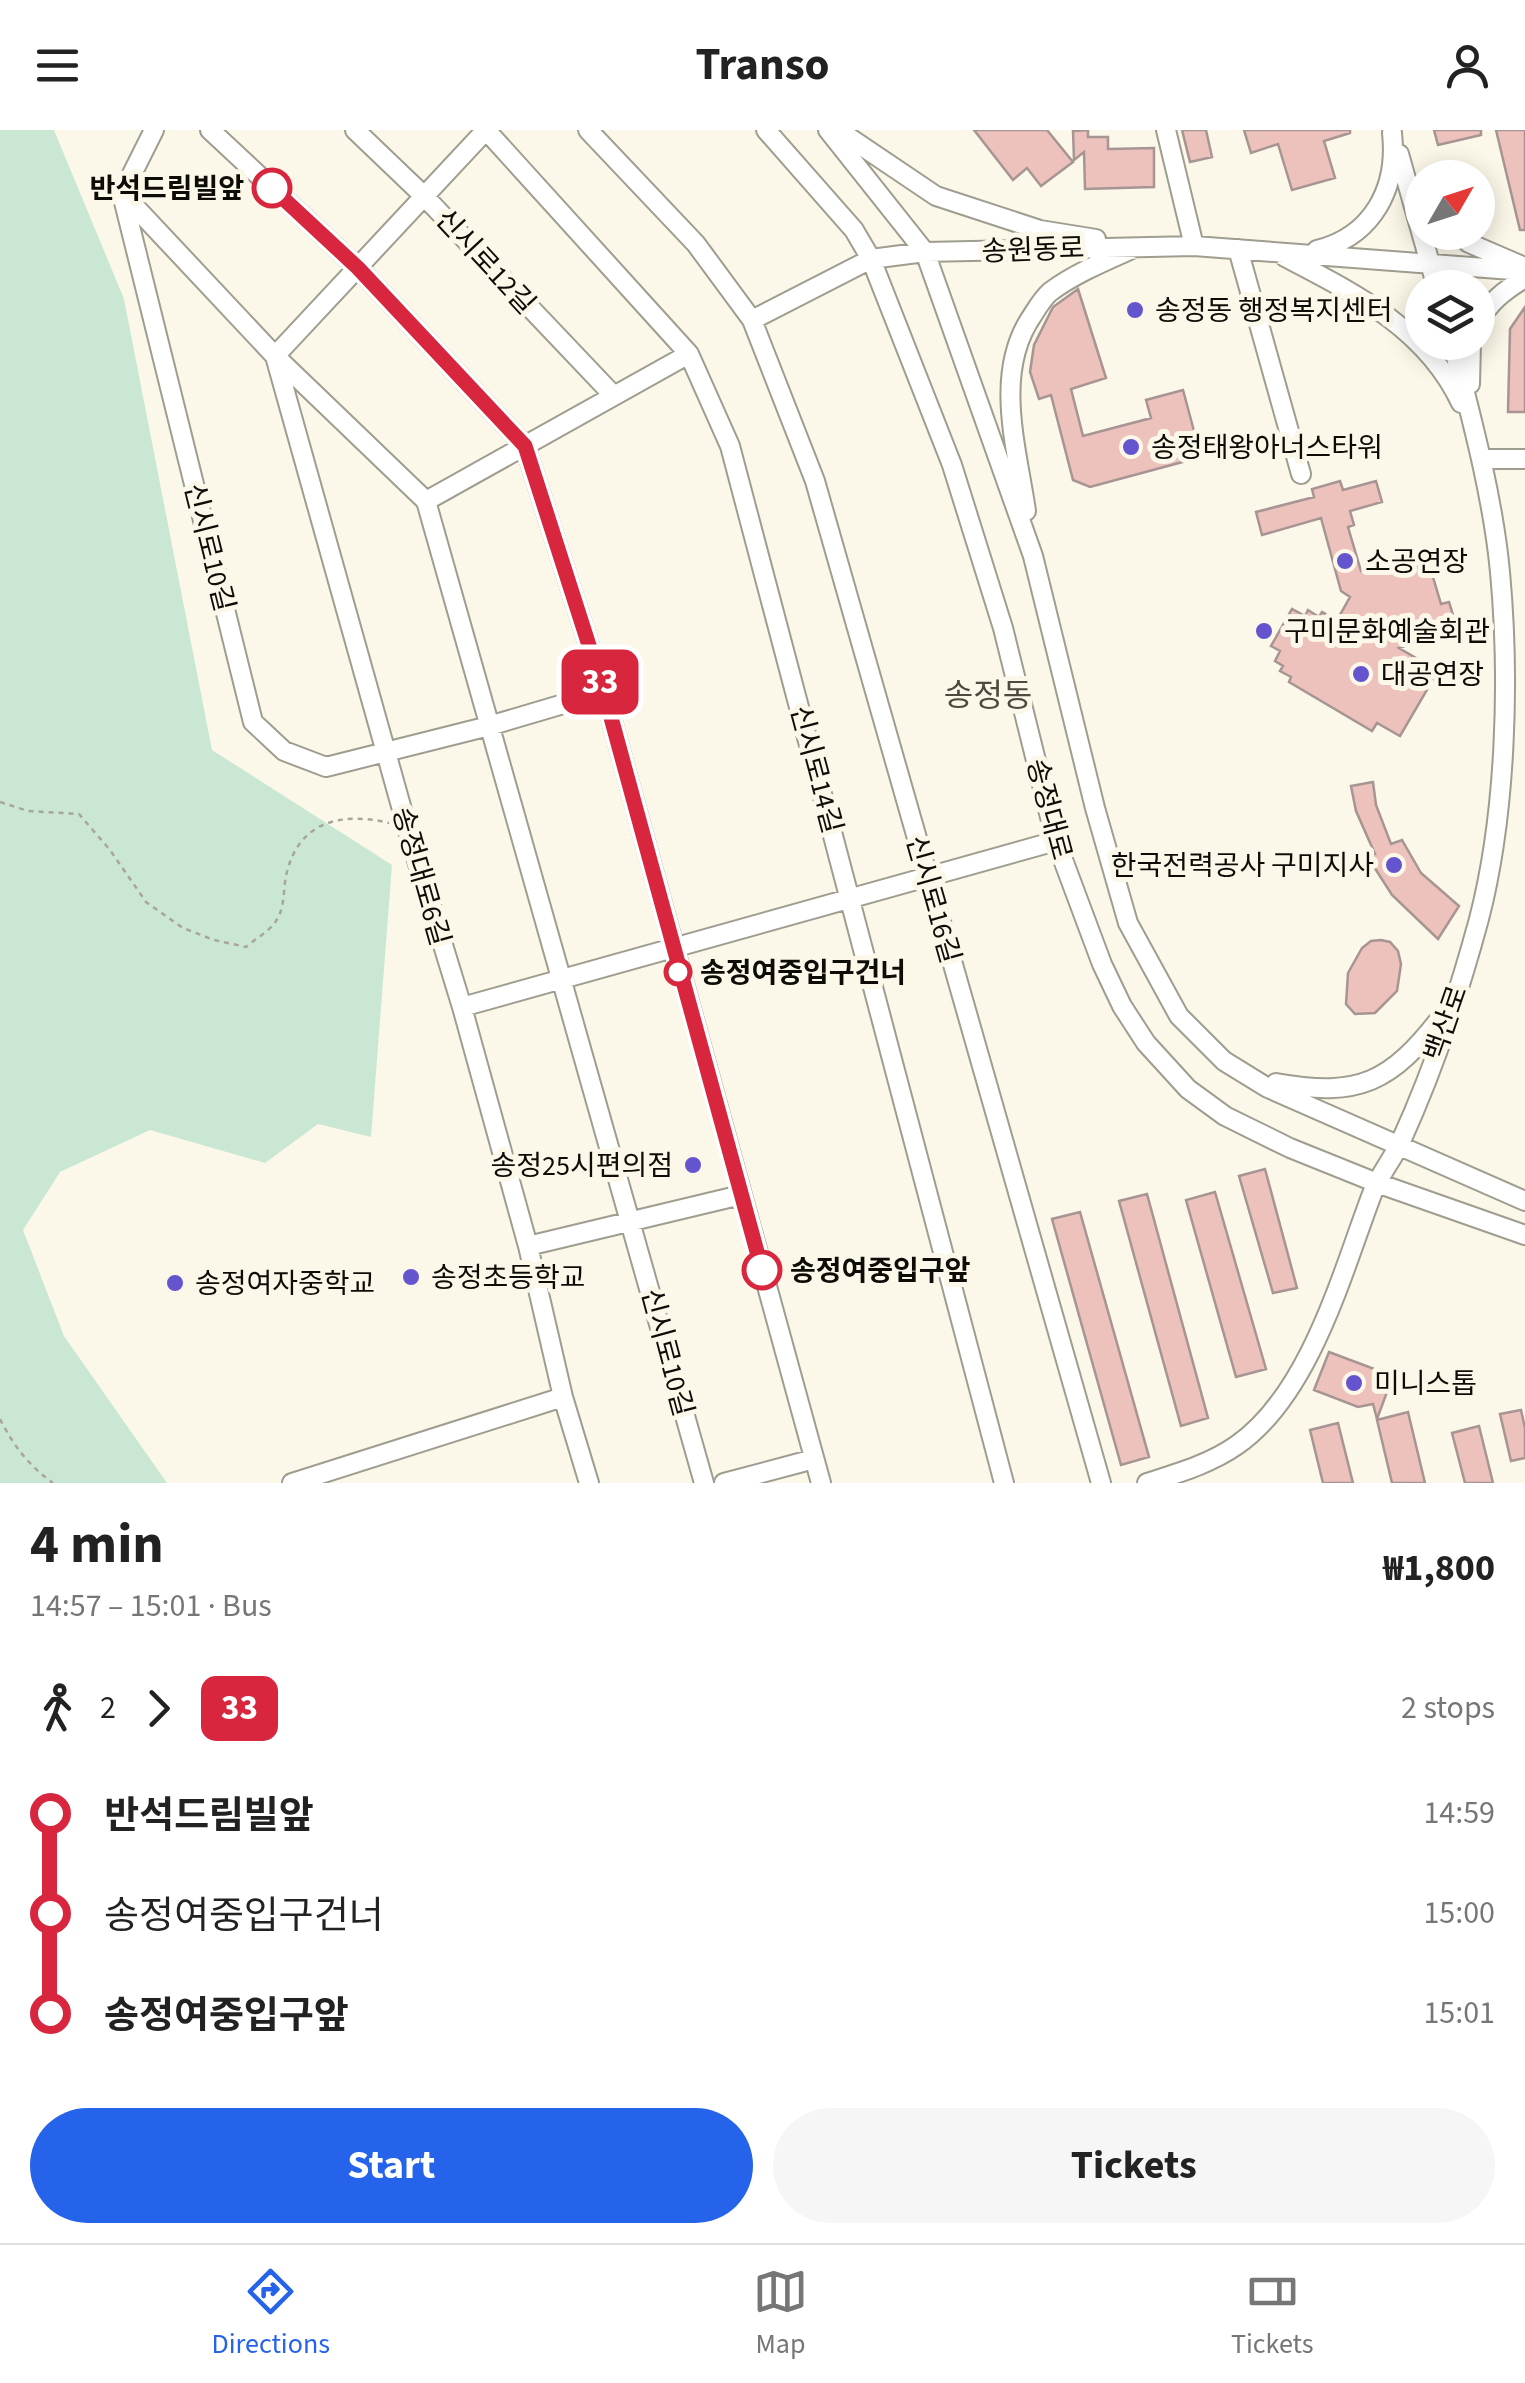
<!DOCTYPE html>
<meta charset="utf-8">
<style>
:root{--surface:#fff;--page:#f6f6f6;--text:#222;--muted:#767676;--line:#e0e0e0;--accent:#2563eb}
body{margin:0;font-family:"Source Sans 3","Noto Sans KR",sans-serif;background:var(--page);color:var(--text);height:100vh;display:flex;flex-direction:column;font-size:38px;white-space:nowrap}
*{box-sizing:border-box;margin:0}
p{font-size:32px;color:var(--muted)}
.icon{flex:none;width:55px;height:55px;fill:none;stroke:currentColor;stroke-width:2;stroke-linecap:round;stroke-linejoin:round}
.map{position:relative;height:1353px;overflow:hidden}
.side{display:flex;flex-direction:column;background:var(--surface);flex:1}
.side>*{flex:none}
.badge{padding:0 20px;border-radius:15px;font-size:35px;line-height:65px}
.needle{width:65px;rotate:51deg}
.tools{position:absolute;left:1405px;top:30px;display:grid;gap:20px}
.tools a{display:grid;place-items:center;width:90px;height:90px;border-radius:50%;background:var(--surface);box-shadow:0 5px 25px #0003;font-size:50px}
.map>.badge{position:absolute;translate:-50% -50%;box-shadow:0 0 0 5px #fff}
.legs{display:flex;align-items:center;gap:15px;height:110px;padding:0 30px;font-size:32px}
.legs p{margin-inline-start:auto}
.headline{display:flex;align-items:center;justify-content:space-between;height:170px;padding:0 30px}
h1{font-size:55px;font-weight:700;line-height:75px}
.action{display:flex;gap:20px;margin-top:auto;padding:20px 30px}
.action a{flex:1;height:115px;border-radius:60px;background:var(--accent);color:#fff;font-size:40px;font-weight:700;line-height:115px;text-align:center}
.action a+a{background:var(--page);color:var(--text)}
ul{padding:0 30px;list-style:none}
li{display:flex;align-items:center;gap:35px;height:100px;font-size:38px}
li i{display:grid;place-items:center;width:15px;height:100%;margin:0 12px;background:currentColor}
li i::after{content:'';width:25px;height:25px;margin:-12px;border:8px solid;border-radius:50%;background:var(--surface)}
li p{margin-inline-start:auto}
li:first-child i{background:linear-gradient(#0000 50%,currentColor 0)}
li:last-child i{background:linear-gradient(currentColor 50%,#0000 0)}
header{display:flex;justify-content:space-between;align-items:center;height:130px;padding:0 30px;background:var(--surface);font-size:45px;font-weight:700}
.dock{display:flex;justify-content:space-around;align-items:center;height:140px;border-top:2px solid var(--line);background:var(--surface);font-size:28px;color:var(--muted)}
.dock a{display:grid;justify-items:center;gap:5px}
.dock .active{color:var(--accent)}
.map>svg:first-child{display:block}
.green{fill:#cae7d4}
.building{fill:#edc1bc;stroke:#a69592;stroke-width:2.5}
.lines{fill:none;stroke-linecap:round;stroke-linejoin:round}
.minor-casing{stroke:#9f9d8f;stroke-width:22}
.path{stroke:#a8a69b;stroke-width:2.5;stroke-dasharray:5 5;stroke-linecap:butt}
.minor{stroke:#fff;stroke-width:18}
.line-1-casing{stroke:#fff;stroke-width:22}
.line-1{stroke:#d7263d;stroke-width:15}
.stop-1-dot{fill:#fff;stroke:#d7263d;stroke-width:5}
.poi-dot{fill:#6454cd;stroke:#fbf8e9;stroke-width:4}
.labels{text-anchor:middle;stroke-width:10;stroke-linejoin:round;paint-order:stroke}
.stop-label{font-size:28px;font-weight:bold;fill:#0d0c07;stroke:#fbf8e9;text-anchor:start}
.street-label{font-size:28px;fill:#0d0c07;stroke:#fbf8e9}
.poi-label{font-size:28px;fill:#0d0c07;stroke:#fbf8e9;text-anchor:start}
.quarter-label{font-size:32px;fill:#4d4b3f;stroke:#fbf8e9}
</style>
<header><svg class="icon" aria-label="menu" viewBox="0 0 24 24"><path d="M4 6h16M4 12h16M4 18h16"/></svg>Transo<svg class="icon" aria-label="person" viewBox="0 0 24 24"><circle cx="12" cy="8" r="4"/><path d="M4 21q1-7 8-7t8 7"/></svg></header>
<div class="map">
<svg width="1525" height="1353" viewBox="0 0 1525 1353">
<rect width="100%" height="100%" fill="#fbf8e9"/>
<!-- green -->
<path class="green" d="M0,0H54L124,169L212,620L392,735L371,1007L318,994L265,1033L150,1000L60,1042L23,1100L64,1206L167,1353H0Z"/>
<!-- building -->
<path class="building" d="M974,0H1047L1073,32L1041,56L1027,38L1013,50Z
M1088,0V7H1108V19L1154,18V57L1085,59L1084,22L1074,30L1073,1Z
M1182,0H1206L1212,27L1190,32Z
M1244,0H1350V3L1324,11L1335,48L1292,60L1278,14L1251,23Z
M1434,0H1481V5L1438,15Z
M1496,0H1525V100H1520Z
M1078,159L1106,248L1071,259L1083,306L1151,288L1146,270L1183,260L1201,327L1090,357L1073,350L1051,265L1039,269L1030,242L1034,215L1053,177Z
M1525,177V282H1508L1510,199Z
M1340,351L1343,360L1376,351L1382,372L1350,381L1354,395L1348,397L1361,441L1415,426L1419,440L1430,437L1441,474L1449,472L1457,498L1399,518L1438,541L1400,606L1377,593L1372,601L1289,552L1291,547L1280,541L1283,536L1275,531L1280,521L1271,516L1292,479L1305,486L1308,480L1319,487L1322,482L1337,490L1350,467L1341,461L1321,388L1262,405L1256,382L1314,367L1312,359Z
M1373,652L1376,675L1391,714L1402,710L1421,743L1459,776L1438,809L1392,765L1367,726L1375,724L1356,681L1351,656Z
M1381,810L1390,812L1398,821L1401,834L1397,861L1375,883L1355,884L1346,874L1348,843L1362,818L1371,811Z
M1265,1039L1297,1158L1273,1163L1239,1046Z
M1215,1062L1266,1239L1236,1247L1186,1070Z
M1147,1064L1208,1288L1181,1296L1119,1071Z
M1080,1082L1149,1327L1121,1335L1052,1089Z
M1329,1222L1393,1246L1377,1289L1373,1274L1358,1277L1314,1260Z
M1521,1280L1525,1298V1328L1511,1331L1500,1284Z
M1408,1282L1425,1353H1392L1377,1290Z
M1338,1293L1353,1353H1323L1310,1300Z
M1479,1296L1493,1353H1465L1452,1303Z"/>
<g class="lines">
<defs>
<path id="minor" d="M154,0L122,64L253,592L284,621L326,637L489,596L604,562
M210,0L358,138L525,316L604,562L821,1353
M355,0L424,66L614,266
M486,0L275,226L408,701L462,877L528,1116L563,1267L589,1353
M486,0L689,224L730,316L1004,1353
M588,0L696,114L752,190L815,351L1101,1353
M766,0L854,100L871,129L952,335L1003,498L1056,711L1102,834L1122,876L1146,913L1188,959L1225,986L1290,1018L1377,1053L1525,1105
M828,0L925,122L1033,426L1095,678L1128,793L1179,886L1224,931L1268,958L1525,1071
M838,0L936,66L1040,100L1096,109
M1166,0L1194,116
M1399,24L1437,158
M123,64L275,226L426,371
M1455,102L1469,113L1520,135
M1238,119L1301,344
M1317,120C1373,106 1398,58 1392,3
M1285,127C1354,163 1426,198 1461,273
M752,190L871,129L925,122L1194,116L1525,141
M1478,193C1489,172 1505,160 1525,148
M1470,254L1471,212
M1481,329H1525
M426,371L704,1353
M426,371L689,224
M1026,381C1017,318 993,243 1032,186C1037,178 1043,168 1050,162C1074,144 1105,131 1132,119
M462,877L1056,711
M1276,953C1360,968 1391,952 1442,886
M528,1116L741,1065
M292,1353L563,1267
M724,1353L814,1329
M1147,1353C1178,1343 1210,1334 1237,1315C1310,1264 1342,1143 1372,1064C1379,1045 1393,1029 1401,1011C1433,941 1459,863 1479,789C1506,685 1510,550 1500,442C1493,367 1471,286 1452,212"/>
</defs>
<!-- minor casing -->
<use href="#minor" class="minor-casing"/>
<!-- path -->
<path class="path" d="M0,672L28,681L79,684L110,720L146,772L183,798L214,810L246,817C255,809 270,801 276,791C285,778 283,761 286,746C298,690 342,682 390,693
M0,1289C13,1315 29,1336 53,1353"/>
<!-- minor -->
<use href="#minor" class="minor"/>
</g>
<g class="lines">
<defs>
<path id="line-1" d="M272,58L358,138L525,316L604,562L762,1140"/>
</defs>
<!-- line-1 casing -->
<use href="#line-1" class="line-1-casing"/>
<!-- line-1 -->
<use href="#line-1" class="line-1"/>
</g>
<!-- markers -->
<g class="stop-1-dot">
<circle cx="272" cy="58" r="18"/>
<circle cx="678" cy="842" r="12"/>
<circle cx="762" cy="1140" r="18"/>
</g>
<g class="poi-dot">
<circle cx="1135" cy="180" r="10"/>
<circle cx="1131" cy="317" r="10"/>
<circle cx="1345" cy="431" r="10"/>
<circle cx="1264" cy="501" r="10"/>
<circle cx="1361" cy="544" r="10"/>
<circle cx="1394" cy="735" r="10"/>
<circle cx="693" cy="1035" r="10"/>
<circle cx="411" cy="1147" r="10"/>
<circle cx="175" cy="1153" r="10"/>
<circle cx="1354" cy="1253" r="10"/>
</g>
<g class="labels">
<!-- stop labels -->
<g class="stop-label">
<text x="244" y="68" text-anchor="end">반석드림빌앞</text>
<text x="700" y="852">송정여중입구건너</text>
<text x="790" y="1150">송정여중입구앞</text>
</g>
<!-- street labels -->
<g class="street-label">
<text transform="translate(1033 119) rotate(-2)" y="10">송원동로</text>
<text transform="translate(486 131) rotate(47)" y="10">신시로12길</text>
<text transform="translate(210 417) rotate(76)" y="10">신시로10길</text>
<text transform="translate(817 639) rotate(75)" y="10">신시로14길</text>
<text transform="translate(1050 679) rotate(75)" y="10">송정대로</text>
<text transform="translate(422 746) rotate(74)" y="10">송정대로6길</text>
<text transform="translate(934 769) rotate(74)" y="10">신시로16길</text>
<text transform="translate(1445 893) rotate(-71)" y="10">백산로</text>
<text transform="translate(668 1222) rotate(75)" y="10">신시로10길</text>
</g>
<!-- poi labels -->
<g class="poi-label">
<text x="1155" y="190">송정동 행정복지센터</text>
<text x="1151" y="327">송정태왕아너스타워</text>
<text x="1365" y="441">소공연장</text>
<text x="1284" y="511">구미문화예술회관</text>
<text x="1381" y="554">대공연장</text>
<text x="1374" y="745" text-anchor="end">한국전력공사 구미지사</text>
<text x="673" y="1045" text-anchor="end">송정25시편의점</text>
<text x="431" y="1157">송정초등학교</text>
<text x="195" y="1163">송정여자중학교</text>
<text x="1374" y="1263">미니스톱</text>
</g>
<!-- quarter labels -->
<g class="quarter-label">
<text x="988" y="576">송정동</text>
</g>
</g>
</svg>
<div class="tools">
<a><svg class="needle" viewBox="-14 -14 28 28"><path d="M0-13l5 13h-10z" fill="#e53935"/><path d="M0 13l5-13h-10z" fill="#767676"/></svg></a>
<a><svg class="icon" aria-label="layers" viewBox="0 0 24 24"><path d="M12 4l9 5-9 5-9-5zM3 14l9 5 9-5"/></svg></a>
</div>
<b class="badge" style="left:600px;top:552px;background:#d7263d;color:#fff">33</b>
</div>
<section class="side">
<div class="headline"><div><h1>4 min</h1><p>14:57 – 15:01 · Bus</p></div><b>₩1,800</b></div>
<div class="legs"><svg class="icon" aria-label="walk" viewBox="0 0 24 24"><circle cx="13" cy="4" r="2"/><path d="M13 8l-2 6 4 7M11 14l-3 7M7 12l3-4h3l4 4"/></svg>2<svg class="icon" aria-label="forward" viewBox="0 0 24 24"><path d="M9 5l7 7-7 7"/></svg><b class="badge" style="background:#d7263d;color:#fff">33</b><p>2 stops</p></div>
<ul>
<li><i style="color:#d7263d"></i><b>반석드림빌앞</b><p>14:59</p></li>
<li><i style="color:#d7263d"></i><span>송정여중입구건너</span><p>15:00</p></li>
<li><i style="color:#d7263d"></i><b>송정여중입구앞</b><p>15:01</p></li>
</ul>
<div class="action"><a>Start</a><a>Tickets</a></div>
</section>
<nav class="dock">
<a class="active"><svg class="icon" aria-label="directions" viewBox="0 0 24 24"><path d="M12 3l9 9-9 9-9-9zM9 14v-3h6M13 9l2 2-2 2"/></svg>Directions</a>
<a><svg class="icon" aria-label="map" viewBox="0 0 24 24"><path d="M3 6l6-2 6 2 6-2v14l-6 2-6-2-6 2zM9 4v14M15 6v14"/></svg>Map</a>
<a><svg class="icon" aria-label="tickets" viewBox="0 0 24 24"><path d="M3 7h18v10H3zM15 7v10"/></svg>Tickets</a>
</nav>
